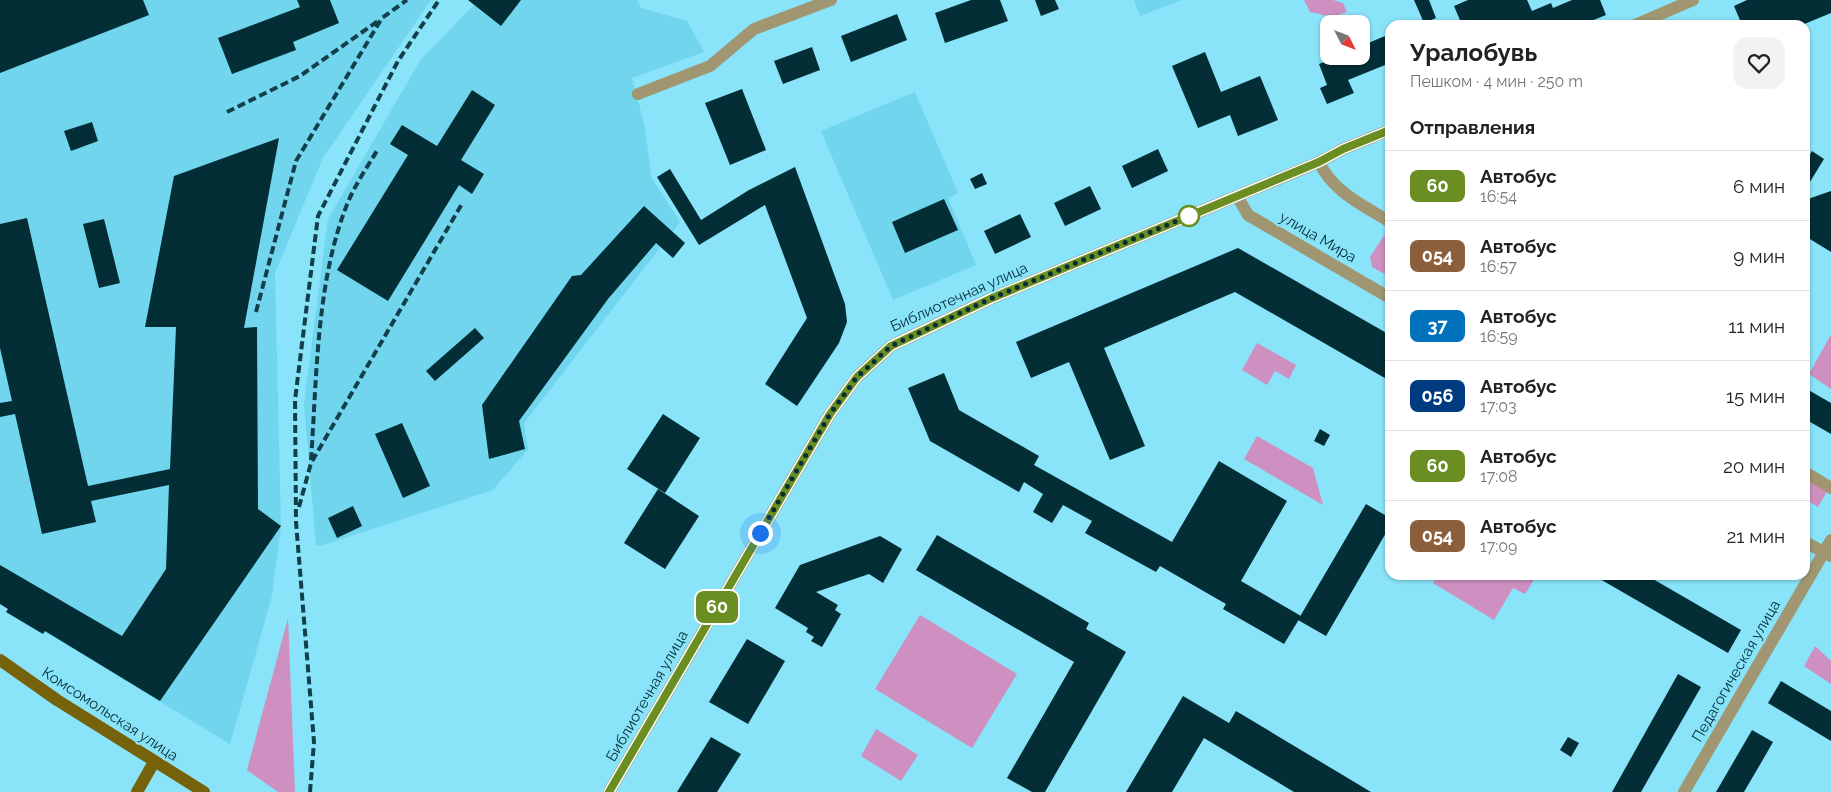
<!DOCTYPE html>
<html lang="ru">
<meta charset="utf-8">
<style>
:root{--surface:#fff;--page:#f2f2f2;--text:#222;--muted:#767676;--line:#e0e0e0}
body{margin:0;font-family:Raleway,sans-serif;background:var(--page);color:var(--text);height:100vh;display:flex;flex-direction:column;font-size:19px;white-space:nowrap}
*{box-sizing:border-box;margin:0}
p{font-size:16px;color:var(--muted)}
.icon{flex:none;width:28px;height:28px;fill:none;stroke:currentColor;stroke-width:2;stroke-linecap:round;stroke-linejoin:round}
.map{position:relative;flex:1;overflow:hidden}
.drawer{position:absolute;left:1385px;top:20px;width:425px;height:560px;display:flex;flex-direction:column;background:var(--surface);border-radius:15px;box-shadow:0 1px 4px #0004}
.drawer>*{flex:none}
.badge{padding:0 10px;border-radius:8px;font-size:18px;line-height:32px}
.needle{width:32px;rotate:132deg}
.buttons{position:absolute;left:1320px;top:15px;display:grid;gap:10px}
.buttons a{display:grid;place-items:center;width:50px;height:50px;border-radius:10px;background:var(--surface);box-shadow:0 1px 4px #0004;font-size:25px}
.you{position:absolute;width:25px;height:25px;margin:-12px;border:4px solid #fff;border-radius:50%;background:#1a73e8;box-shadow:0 0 0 8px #1a73e833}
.map>.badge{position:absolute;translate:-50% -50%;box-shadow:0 0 0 2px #fff}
h2{padding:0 25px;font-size:19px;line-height:45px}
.round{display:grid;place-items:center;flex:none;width:52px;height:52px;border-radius:15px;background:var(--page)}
.headline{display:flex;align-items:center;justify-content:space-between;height:85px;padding:0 25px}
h1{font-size:24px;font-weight:700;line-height:38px}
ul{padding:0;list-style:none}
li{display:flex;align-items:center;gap:15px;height:70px;padding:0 25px;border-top:1px solid var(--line)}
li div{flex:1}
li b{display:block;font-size:19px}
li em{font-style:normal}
li .badge{min-width:55px;font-weight:700;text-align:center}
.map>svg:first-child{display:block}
.built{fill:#71d6ed}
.green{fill:#ce90c0}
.building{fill:#032e36}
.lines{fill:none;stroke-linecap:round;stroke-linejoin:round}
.minor{stroke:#a09671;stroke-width:12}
.tertiary{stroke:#a09671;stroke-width:12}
.primary{stroke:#75620a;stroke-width:12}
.rail{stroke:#12404a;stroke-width:4;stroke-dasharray:8 4;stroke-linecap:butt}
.line-casing{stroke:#fff;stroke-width:11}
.line{stroke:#6b8e23;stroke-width:8}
.walk{stroke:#052e36;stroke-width:5;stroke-dasharray:0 9}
.stop-dot{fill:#fff;stroke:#6b8e23;stroke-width:2.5}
.labels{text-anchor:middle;stroke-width:5;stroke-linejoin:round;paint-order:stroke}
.street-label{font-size:15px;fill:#052e36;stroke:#89e3f9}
</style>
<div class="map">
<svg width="1831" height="792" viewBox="0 0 1831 792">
<rect width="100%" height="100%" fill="#89e3f9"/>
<!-- built -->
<path class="built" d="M0,0H431L323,158L275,273L281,526L272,596L230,744L45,632L43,634L6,612L8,609L0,604Z
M479,0H637L641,8L687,21L704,52L632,78L644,123L652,178L680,222L524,423L528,449L493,490L323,545H316L304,404L328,219L421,59Z
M1134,0H1181L1140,16Z
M915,92L958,193L948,198L976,265L893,300L821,131Z"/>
<!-- green -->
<path class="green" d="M1304,0H1333L1343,3L1347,12L1333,17L1310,12Z
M1385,234L1390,241V277L1372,267L1370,257Z
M1830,336H1831V389L1809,374Z
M1257,343L1296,365L1289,379L1275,371L1267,385L1242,370Z
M1257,436L1313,468L1323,505L1244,459Z
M1805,477L1828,490L1818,507L1805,499Z
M1438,575H1537L1525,594L1513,588L1494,620L1433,583Z
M920,615L1017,674L972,748L875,689Z
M288,618L295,792H278L247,770Z
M1815,646L1831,661V684L1804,666Z
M876,729L918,755L901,781L861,756Z"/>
<!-- building -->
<path class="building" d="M0,0H143L149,15L0,73Z
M297,0H330L339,23L293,42L296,50L232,74L218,38L300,7Z
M468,0H521L501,26Z
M971,0H1000L1008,21L945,43L935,13Z
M1035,0H1055L1059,9L1041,16Z
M1414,0H1429L1436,18L1424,23Z
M1468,0H1527L1532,11L1551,3L1553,8L1572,0H1600L1606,15L1581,25H1462L1454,6Z
M1747,0H1831V13L1802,25H1742L1734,6Z
M897,14L907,40L851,62L841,36Z
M1390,34V63L1348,80L1354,93L1327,104L1320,88L1327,85L1319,64L1338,56H1361V46Z
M812,47L820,70L783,84L774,61Z
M1205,52L1221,92L1260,76L1278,120L1238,136L1230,115L1198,128L1172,66Z
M742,89L766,150L730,165L705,103Z
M472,90L495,105L461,160L484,174L472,194L459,185L388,301L337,270L408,155L390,144L402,125L437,146Z
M92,122L98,141L71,151L64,131Z
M279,138L244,328L257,327L258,509L281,526L160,701L45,631L43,634L6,612L8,609L0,604V565L122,636L166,569L169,485L91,501L96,522L42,534L15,414L0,417V403L12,401L0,348V224L27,218L88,486L170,469L176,327H145L174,176Z
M1158,149L1168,171L1132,188L1122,166Z
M1812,151L1824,159L1805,190V162Z
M795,167L845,304L847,322L839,343L797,406L765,384L807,318L765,205L699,245L657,177L670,169L701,220L749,190Z
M982,173L987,184L975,189L970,179Z
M1090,186L1101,209L1065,226L1054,203Z
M1831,191V252L1805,236V200Z
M944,199L958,230L905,253L892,222Z
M644,206L685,243L673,258L656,243L608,299L519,421L525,449L489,459L482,405L572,276L581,275Z
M1020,214L1031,237L995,254L984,231Z
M104,219L120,283L99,288L83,224Z
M1238,248L1390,335V381L1235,292L1104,348L1145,446L1110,460L1069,362L1031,378L1016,342Z
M475,328L484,338L435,381L426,371Z
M944,373L959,410L1039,456L1034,465L1172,542L1219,461L1287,501L1241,581L1301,616L1284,644L1223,609L1226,604L1160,566L1156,572L1085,533L1092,521L1063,505L1052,523L1033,512L1043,494L1024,482L1019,492L930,441L908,388Z
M1805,388L1831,403V434L1805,419Z
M663,414L700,438L665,493L627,469Z
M402,423L430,486L403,498L375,434Z
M1320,429L1330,435L1324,446L1314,441Z
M658,489L699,516L665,569L624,543Z
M1366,504L1390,518V526L1326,636L1298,620Z
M353,506L362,526L337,538L328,518Z
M937,535L1089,623L1086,629L1126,652L1045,792H1032L1007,778L1074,662L916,570Z
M880,536L902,549L883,583L869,574L816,592L838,605L835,610L841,614L822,647L811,641L814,637L806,632L808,628L775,608L800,565Z
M1593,575H1646L1741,630L1728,653Z
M747,639L785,661L748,724L709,702Z
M1678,674L1701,687L1641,792H1612Z
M1781,681L1831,711V741L1768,703Z
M1183,696L1229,723L1236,711L1371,792H1294L1204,738L1172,792H1126Z
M1752,730L1773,742L1765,756L1744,792H1716Z
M711,737L741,754L717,792H677Z
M1568,737L1579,743L1571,757L1560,750Z"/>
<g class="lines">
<!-- minor -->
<path class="minor" d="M1635,25L1693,0
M638,94L710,66L754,29L831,0
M1319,162L1343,149L1390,130
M1684,792L1831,540"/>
<!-- tertiary -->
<path class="tertiary" d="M1237,196L1248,215L1390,298
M1805,472L1831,488
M1805,542L1831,556
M609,792L830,414L857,377L891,346L992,298L1319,162C1333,192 1363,205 1390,222"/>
<!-- primary -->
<path class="primary" d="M0,660L57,700L204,792
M137,792L154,762"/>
<!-- rail -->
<path class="rail" d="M227,112L300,76L378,21
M256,312L296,161L382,18L407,0
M311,460C317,376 316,281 348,202C356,183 368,166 378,149
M299,507L311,463L463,202
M310,792L314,742L296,522L295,400L318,216L398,61L439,0"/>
</g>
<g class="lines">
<defs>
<path id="line" d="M609,792L830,414L857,377L891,346L992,298L1319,162L1343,149L1390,130"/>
</defs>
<!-- line casing -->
<use href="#line" class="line-casing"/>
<!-- line -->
<use href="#line" class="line"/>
<!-- walk -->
<path class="walk" d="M760,533L830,414L857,377L891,346L992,298L1189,216"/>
</g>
<!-- markers -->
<circle class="stop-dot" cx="1189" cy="216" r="10"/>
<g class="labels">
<!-- street labels -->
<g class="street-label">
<text transform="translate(1318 237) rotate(30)" y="5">улица Мира</text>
<text transform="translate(959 297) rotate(-24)" y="5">Библиотечная улица</text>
<text transform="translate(1736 671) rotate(-60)" y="5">Педагогическая улица</text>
<text transform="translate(647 696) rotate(-60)" y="5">Библиотечная улица</text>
<text transform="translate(110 714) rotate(33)" y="5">Комсомольская улица</text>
</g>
</g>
</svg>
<div class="buttons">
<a><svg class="needle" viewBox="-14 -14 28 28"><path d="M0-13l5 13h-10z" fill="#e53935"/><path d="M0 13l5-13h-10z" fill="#767676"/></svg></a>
</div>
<div class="you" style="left:760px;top:533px"></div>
<b class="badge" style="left:717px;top:607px;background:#6b8e23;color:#fff">60</b>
<section class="drawer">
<div class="headline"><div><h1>Уралобувь</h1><p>Пешком · 4 мин · 250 m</p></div><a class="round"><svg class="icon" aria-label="heart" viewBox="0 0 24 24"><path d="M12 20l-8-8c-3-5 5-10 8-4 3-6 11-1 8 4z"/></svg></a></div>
<h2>Отправления</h2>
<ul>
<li><span class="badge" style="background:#6b8e23;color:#fff">60</span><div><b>Автобус</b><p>16:54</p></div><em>6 мин</em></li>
<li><span class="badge" style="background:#8b5e3c;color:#fff">054</span><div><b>Автобус</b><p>16:57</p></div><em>9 мин</em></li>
<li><span class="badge" style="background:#0072bc;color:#fff">37</span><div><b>Автобус</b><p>16:59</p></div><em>11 мин</em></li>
<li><span class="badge" style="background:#003b80;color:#fff">056</span><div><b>Автобус</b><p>17:03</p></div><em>15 мин</em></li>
<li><span class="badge" style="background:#6b8e23;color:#fff">60</span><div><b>Автобус</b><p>17:08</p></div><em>20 мин</em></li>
<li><span class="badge" style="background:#8b5e3c;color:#fff">054</span><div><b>Автобус</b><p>17:09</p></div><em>21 мин</em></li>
</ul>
</section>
</div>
